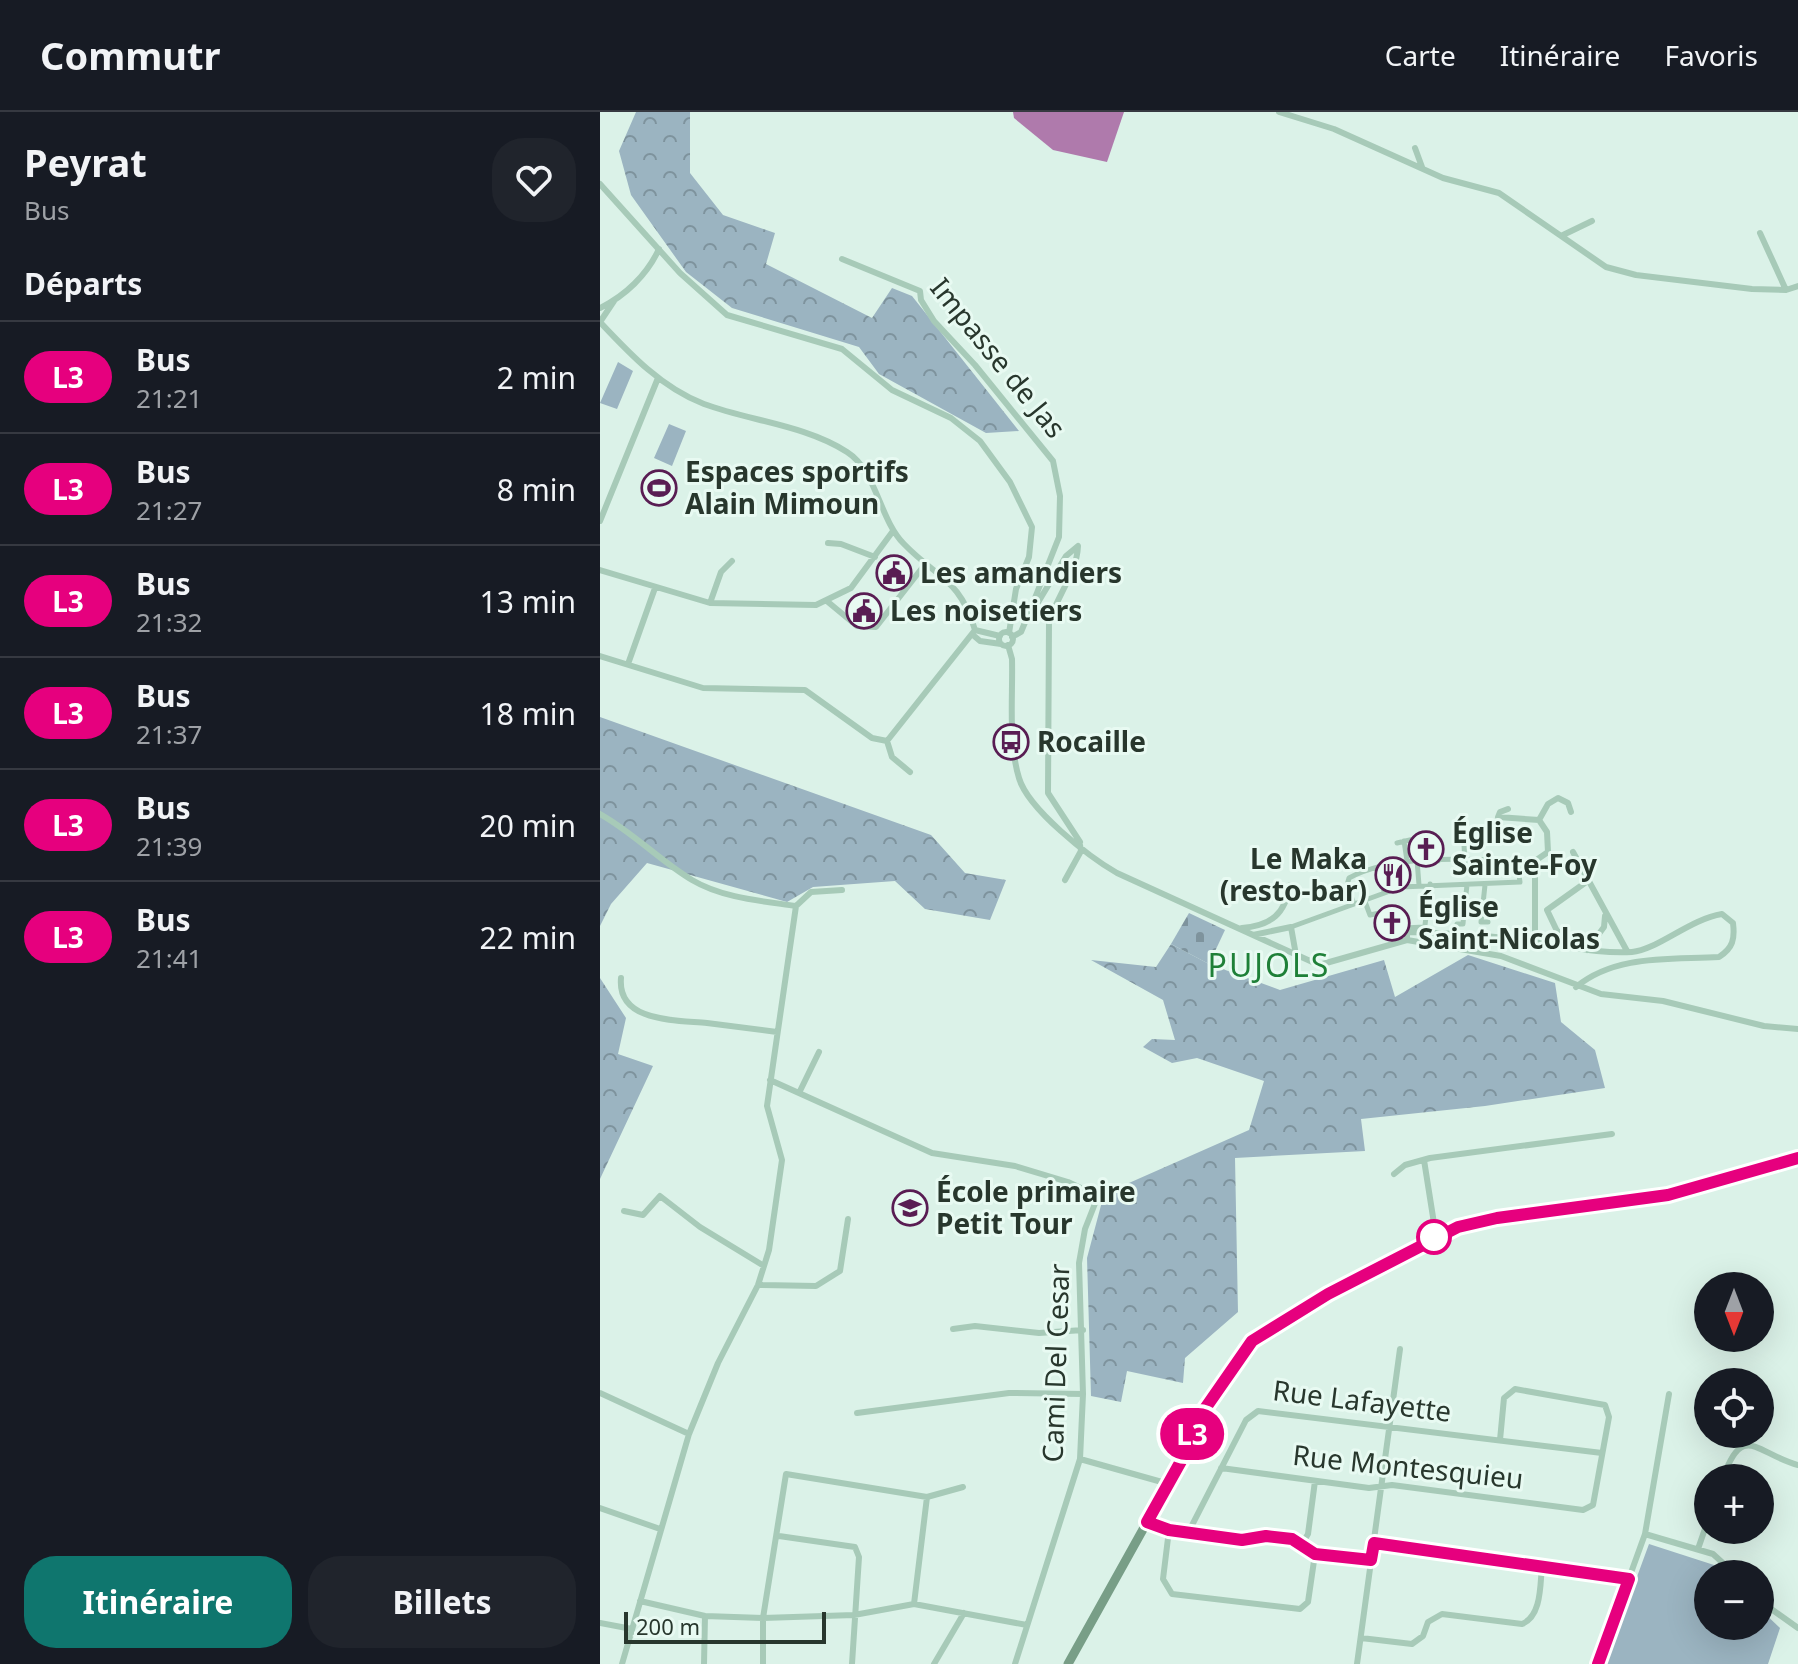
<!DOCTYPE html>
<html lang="fr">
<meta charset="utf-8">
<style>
:root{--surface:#171b24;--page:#20242c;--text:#f1f3f6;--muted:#9ea1a6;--line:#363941;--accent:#0f766e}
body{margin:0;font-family:"Noto Sans",sans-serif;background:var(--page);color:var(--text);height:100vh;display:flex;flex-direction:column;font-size:30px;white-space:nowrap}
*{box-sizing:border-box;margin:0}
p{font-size:26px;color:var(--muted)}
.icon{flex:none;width:44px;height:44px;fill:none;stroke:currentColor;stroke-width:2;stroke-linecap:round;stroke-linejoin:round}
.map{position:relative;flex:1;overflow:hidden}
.drawer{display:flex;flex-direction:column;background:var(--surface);width:600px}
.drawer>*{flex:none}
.badge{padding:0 16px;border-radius:26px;font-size:28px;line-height:52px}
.needle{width:52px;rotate:180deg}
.tools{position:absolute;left:1094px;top:1160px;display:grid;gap:16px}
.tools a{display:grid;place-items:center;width:80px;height:80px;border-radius:50%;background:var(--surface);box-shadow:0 8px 32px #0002;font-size:40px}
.scale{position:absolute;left:24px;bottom:20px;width:202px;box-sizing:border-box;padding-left:8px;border:4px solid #28372d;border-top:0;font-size:22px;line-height:28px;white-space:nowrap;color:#28372d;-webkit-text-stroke:6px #e8faf2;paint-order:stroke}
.map>.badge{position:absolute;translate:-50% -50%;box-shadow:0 0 0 4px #fff}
h2{padding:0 24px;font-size:30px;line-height:72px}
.round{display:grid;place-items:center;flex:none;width:84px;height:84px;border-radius:32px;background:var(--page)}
.head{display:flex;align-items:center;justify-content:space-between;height:136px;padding:0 24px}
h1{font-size:38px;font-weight:700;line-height:60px}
.cta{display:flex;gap:16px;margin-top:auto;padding:16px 24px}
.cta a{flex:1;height:92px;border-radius:32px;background:var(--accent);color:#fff;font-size:32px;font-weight:700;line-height:92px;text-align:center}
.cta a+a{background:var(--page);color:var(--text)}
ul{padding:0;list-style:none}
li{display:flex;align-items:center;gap:24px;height:112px;padding:0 24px;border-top:2px solid var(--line)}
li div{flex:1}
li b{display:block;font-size:30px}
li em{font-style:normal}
li .badge{min-width:88px;font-weight:700;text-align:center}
header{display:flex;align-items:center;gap:48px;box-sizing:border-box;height:112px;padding:0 40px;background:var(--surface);border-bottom:2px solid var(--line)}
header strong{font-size:38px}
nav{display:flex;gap:44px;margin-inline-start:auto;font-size:28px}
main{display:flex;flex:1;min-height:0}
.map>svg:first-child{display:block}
.forest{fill:url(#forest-crowns)}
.cemetery{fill:url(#cemetery-stones)}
.park{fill:#9bb4c1}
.water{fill:#af7aac}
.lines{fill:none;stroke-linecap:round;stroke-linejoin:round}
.pedestrian{stroke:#a7cab8;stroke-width:5}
.minor{stroke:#a7cab8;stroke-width:6}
.secondary{stroke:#789e87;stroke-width:9}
.line-casing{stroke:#fff;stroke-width:18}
.line{stroke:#e6007e;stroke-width:12}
.stop-dot{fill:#fff;stroke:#e6007e;stroke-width:4}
.labels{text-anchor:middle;stroke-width:6;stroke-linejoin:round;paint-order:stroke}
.street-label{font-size:28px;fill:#28372d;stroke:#e8faf2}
.poi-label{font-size:28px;font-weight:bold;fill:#28372d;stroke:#e8faf2;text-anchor:start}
.quarter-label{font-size:32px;letter-spacing:2px;fill:#1f8038;stroke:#e8faf2}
</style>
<header>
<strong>Commutr</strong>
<nav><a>Carte</a><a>Itinéraire</a><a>Favoris</a></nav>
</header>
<main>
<section class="drawer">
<div class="head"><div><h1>Peyrat</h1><p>Bus</p></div><a class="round"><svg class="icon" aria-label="heart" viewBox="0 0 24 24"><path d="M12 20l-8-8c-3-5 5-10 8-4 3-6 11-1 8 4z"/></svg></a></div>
<h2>Départs</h2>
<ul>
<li><span class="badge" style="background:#e6007e;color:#fff">L3</span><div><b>Bus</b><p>21:21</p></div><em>2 min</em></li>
<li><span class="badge" style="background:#e6007e;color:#fff">L3</span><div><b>Bus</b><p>21:27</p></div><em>8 min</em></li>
<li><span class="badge" style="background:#e6007e;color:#fff">L3</span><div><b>Bus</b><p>21:32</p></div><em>13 min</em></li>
<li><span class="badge" style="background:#e6007e;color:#fff">L3</span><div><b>Bus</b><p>21:37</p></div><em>18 min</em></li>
<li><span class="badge" style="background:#e6007e;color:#fff">L3</span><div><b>Bus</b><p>21:39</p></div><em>20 min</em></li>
<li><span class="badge" style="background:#e6007e;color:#fff">L3</span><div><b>Bus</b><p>21:41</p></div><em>22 min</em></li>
</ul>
<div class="cta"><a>Itinéraire</a><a>Billets</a></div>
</section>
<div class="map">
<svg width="1198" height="1552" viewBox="0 0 1198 1552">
<defs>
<pattern id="forest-crowns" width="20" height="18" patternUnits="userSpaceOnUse" patternTransform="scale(2)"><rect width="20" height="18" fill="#9bb4c1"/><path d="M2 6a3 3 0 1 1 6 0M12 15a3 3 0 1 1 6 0" fill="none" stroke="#7e939d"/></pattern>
<pattern id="cemetery-stones" width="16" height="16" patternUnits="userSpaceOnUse" patternTransform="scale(2)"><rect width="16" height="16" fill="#9bb4c1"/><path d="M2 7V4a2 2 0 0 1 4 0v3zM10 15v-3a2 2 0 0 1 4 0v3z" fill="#7e939d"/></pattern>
</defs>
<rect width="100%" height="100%" fill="#dbf2e8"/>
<!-- forest -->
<path class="forest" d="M36,0H90V61L123,103L175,121L166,152L272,206L292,176L312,184L419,319L386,321L279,262L259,235L132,196L86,160L31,83L19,39Z
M0,605L331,723L365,761L406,768L390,808L325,797L295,769L213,775L187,790L47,751L11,792L0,814Z
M571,832L609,852L680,878L784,848L795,885L868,843L955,871L961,910L995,938L1005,976L885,994L761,1007L765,1039L635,1046L638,1200L585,1246L583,1271L527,1259L521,1290L491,1284L487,1146L504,1082L649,1018L664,969L597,946L572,951L543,935L552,927L575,928L563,888L491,848L556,855Z
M0,866L26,906L18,942L53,954L0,1067Z"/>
<!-- cemetery -->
<path class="cemetery" d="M589,801L625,818L609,852L571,832Z"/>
<!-- park -->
<path class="park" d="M18,250L33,259L17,297L0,291Z
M69,312L86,319L72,354L54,346Z
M1049,1432L1114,1453L1124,1462H1108V1514H1160V1497L1180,1516L1168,1552H1005Z"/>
<!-- water -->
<path class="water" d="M413,0H524L507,50L453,38L414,6Z"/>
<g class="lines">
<!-- pedestrian -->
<path class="pedestrian" d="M804,729L807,749
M797,731L814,727L836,731L838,749
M864,733L865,750
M817,748L819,773
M799,750L802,775
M778,755L784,780
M867,773L864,800L878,802
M885,773L881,810H888
M764,787L770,803L789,799
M857,812H863L864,800
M825,813L830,772
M691,815L801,775L920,770L917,749C867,747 794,742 749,766L747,773L754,792
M803,816L825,815"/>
<!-- minor -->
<path class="minor" d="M679,0L734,17L843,66L899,81L1006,155L1036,163L1152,177L1186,178L1198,174
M815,36L822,55
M0,72L80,161L127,203L242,237L292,278L351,306L380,329L410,370L432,415L429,445L416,477L409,521
M1160,121L1186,178
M963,123L992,109
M242,147L320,179L321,188L334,209L375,253L453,349L460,384L459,425L431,496L434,497L466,444L478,434C477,461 456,485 449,511L448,681L480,730
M0,196C25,184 47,163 59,137
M0,210C30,242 62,276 104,292C150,309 205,313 247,340C277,359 279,407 304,432C338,467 360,467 375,518
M0,210L14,189
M0,409L58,266
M228,431L241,432L275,445
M0,458L110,491L216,493L251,476L293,419
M228,490L257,514L276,515L326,451
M110,491L121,460L132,449
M375,518L400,524
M399 527a7 7 0 1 1 14 0a7 7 0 1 1-14 0Z
M373,523L380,529L401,532
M412,525L421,520L431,496
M408,533L412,547C413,585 408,630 419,666C428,697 489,745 517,761L719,853L807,828L901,844L1001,882L1063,889L1164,914L1198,917
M0,544L103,576L205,578L272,626L287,629
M28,552L55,476
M287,629L375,518
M287,629L292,645L310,660
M908,697L900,700L898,705L939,708
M0,702C34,721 60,749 92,768C122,786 162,789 196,794
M939,708L948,692L958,686L968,691L971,700
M973,740L1027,839
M465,768L481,739L480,733
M642,816C672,813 685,802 690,773
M653,823L691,815L696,843
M979,827L957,819L947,798L989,768
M807,828V820C849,821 893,823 935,830C967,834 999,842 1032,840C1057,838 1090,807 1122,802L1133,811C1135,827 1133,836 1119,845C1071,848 1016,842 976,875
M935,830V749L948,740L947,720L939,708
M987,838L1004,815L1005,804
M21,866C17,911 78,908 107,911C130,914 153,917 177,920
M170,968L332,1041L415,1054L468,1070L485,1078L496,1089L485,1117L479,1151L483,1282L480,1347L415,1552
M199,981L219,940
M824,1048L836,1124
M794,1062L805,1053L830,1046L1012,1022
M24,1099L43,1103L60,1084L100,1115L164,1154
M158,1173L216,1174L240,1159L248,1107
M353,1217L375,1214L439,1221L483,1218
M0,1281L89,1322
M257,1301L409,1281L483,1282
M480,1347L569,1372
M621,1356L769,1376L792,1373L983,1398L993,1393L1009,1305L1005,1293L915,1277L904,1286L900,1328
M1123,1366C1143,1309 1157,1342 1198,1353
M327,1385L363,1375
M0,1396L60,1417
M547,1410L569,1418L642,1428L666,1424L692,1427L715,1442L771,1448
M569,1418L563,1467L572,1482L700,1497L708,1490L715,1442
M588,1421L646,1308L658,1299L1002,1341
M1045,1422L1113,1442L1135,1462
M179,1424L255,1435L259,1445L252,1552
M774,1431L1029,1467
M702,1432L708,1422L715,1369
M1098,1437L1108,1408
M40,1489L105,1504L163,1506L254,1503L314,1492L427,1513
M1160,1489L1198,1516
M0,1511L32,1517
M761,1526L812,1532L823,1524L828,1510L842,1502L922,1512C942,1504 940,1472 942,1454
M22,1552L89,1322L118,1251L158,1173L169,1138L182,1048L167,994L196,794L211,780L242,778
M104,1552L105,1504
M163,1552V1506L186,1362L327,1385L314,1492
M334,1552L364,1501
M757,1552L800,1237
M998,1552L1045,1422L1069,1282"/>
<!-- secondary -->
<path class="secondary" d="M468,1552L585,1342L602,1301L652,1229L678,1211L808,1138L858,1115L1068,1083L1198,1046"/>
</g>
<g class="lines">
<defs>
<path id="line" d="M998,1552L1029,1467L774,1431L771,1448L715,1442L692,1427L666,1424L642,1428L569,1418L547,1410L585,1342L602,1301L652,1229L728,1182L858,1115L897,1106L1068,1083L1198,1046"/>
</defs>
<!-- line casing -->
<use href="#line" class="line-casing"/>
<!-- line -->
<use href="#line" class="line"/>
</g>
<!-- icons -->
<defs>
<symbol id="stadium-ring" viewBox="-11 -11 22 22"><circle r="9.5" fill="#e8faf2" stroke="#591d53" stroke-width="1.5"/><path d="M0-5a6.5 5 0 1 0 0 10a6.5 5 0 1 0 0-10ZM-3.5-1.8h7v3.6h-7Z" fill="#591d53"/></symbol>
<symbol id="civic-ring" viewBox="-11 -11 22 22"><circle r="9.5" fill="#e8faf2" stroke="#591d53" stroke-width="1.5"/><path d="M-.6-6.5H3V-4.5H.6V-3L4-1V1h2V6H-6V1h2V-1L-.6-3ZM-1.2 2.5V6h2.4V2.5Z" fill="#591d53"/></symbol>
<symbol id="bus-ring" viewBox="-11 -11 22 22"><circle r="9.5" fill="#e8faf2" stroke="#591d53" stroke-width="1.5"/><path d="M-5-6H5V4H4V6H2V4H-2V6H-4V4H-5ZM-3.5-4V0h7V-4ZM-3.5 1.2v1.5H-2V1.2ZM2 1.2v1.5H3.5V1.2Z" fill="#591d53"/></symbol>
<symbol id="church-ring" viewBox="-11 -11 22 22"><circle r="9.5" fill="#e8faf2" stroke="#591d53" stroke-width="1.5"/><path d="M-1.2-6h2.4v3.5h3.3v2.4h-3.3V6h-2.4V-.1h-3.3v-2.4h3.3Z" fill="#591d53"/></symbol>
<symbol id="restaurant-ring" viewBox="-11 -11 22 22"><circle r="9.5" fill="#e8faf2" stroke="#591d53" stroke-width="1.5"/><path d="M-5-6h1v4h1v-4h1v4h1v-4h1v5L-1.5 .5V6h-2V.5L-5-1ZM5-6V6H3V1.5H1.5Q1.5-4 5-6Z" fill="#591d53"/></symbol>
<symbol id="school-ring" viewBox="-11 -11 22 22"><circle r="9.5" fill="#e8faf2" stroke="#591d53" stroke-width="1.5"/><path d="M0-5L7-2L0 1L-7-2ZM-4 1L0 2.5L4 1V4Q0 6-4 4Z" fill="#591d53"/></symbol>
</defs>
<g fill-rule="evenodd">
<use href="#stadium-ring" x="39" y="356" width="40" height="40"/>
<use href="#civic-ring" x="274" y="441" width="40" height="40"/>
<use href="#civic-ring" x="244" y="479" width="40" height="40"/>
<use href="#bus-ring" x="391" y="610" width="40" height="40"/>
<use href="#church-ring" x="806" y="717" width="40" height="40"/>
<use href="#restaurant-ring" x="773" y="743" width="40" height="40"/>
<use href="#church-ring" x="772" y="791" width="40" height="40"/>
<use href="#school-ring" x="290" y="1076" width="40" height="40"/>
</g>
<!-- markers -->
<circle class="stop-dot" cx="834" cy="1125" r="16"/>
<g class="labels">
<!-- street labels -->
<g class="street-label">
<text transform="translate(398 246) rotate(51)" y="10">Impasse de Jas</text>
<text transform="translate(456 1251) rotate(-88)" y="10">Cami Del Cesar</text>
<text transform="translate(762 1289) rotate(7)" y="10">Rue Lafayette</text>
<text transform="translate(808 1355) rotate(6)" y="10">Rue Montesquieu</text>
</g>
<!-- poi labels -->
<g class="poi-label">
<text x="85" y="370">Espaces sportifs<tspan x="85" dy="32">Alain Mimoun</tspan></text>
<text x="320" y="471">Les amandiers</text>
<text x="290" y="509">Les noisetiers</text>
<text x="437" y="640">Rocaille</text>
<text x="852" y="731">Église<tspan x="852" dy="32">Sainte-Foy</tspan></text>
<text x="767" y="757" text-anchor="end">Le Maka<tspan x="767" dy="32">(resto-bar)</tspan></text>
<text x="818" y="805">Église<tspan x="818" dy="32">Saint-Nicolas</tspan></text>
<text x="336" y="1090">École primaire<tspan x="336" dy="32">Petit Tour</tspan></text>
</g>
<!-- quarter labels -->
<g class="quarter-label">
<text x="669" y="865">PUJOLS</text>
</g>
</g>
</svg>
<div class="tools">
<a><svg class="needle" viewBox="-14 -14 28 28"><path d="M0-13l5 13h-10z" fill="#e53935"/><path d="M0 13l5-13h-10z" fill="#9ea1a6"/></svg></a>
<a><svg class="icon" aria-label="locate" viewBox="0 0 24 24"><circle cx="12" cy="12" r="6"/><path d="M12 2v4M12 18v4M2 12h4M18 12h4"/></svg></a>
<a>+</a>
<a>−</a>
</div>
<div class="scale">200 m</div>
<b class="badge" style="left:592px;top:1322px;background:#e6007e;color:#fff">L3</b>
</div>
</main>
